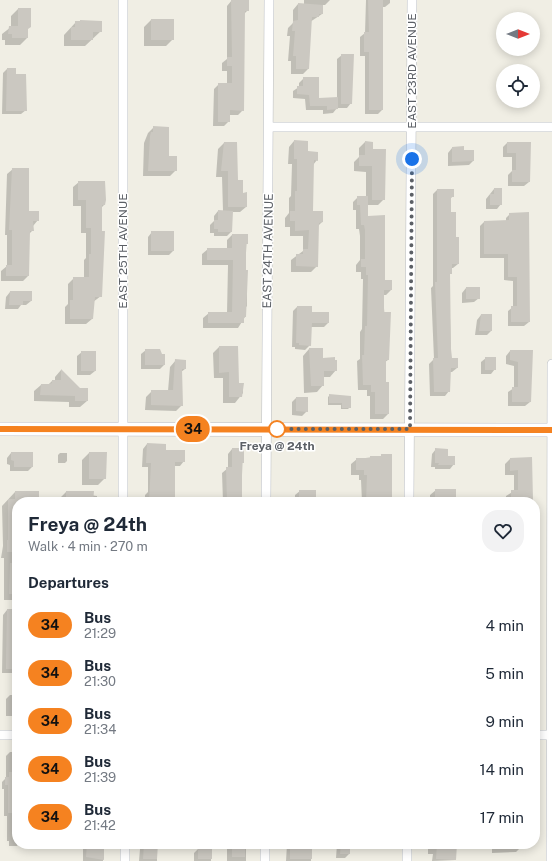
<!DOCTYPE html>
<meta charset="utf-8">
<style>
:root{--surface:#fff;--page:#f2f2f3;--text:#1f2937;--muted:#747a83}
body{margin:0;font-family:"Public Sans",sans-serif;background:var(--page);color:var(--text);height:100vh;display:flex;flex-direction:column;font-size:15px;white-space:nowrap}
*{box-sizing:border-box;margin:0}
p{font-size:13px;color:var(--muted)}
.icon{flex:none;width:22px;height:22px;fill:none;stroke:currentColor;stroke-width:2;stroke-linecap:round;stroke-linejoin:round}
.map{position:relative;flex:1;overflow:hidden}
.panel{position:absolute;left:12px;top:497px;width:528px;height:352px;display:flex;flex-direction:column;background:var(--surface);border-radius:16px;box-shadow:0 2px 10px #0003}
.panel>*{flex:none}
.badge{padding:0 8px;border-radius:13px;font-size:14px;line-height:26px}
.needle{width:26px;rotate:90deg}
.fabs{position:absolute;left:496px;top:12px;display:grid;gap:8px}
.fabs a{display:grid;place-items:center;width:44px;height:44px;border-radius:50%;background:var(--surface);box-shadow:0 2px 10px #0003;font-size:20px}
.you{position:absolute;width:20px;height:20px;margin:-10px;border:3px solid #fff;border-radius:50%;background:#1a73e8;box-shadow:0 0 0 6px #1a73e833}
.map>.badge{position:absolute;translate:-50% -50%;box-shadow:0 0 0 2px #fff}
h2{padding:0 16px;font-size:15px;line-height:36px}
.round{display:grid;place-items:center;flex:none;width:42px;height:42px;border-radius:16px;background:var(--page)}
.overview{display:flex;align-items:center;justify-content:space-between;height:68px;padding:0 16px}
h1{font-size:19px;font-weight:700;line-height:30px}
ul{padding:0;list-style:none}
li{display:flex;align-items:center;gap:12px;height:48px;padding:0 16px}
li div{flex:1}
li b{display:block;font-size:15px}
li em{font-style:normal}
li .badge{min-width:44px;font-weight:700;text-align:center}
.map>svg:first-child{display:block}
.shadow{fill:#0003}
.building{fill:#cbc8c1}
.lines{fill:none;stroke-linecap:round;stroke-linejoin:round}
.street-casing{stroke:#b9bcc1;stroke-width:10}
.secondary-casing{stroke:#babdc4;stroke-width:14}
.street{stroke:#fff;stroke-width:9}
.secondary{stroke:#fff;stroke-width:13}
.line-casing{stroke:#fff;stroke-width:9}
.line{stroke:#f58220;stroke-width:6}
.walk{stroke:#5c6066;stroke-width:4;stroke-dasharray:0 7.2}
.stop-dot{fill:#fff;stroke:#f58220;stroke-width:2}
.labels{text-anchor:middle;stroke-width:3;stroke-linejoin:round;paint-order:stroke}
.street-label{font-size:12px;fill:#5c6066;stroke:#fff}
.stop-label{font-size:12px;font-weight:bold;fill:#5c6066;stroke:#fff}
</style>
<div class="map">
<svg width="552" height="861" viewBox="0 0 552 861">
<rect width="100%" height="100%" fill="#f0eee4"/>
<!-- shadow -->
<path class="shadow" d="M248,0V10L244,14L243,110L238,115H229V121L224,126H213L214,89L219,84H227V71H222V63L227,59V6L232,0Z
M304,0H330L325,5H322V14L310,22L308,69L303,74H291V61H288L290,36H287L288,28L293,23V10L298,4L304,5Z
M366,0H390V3L385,7H382V110L378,114H365V56H360V37L365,33Z
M18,9L27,30V38L20,45H5V40H2V34L11,27V16Z
M151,20L173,39L166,46H144V27Z
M76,22L101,31L85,46H64V35Z
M342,55L351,103L347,108H337L333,113L323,114V110H306L305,99L293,98V91L299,87V83L304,78L318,99L337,98V59Z
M7,69H15V75L26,110L21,114H2L3,73Z
M154,127L176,170L170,176H143L144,143L148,133Z
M294,141L317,160L313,165L312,212L322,222L318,226L317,266L311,272H291V260L303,251V236H290V227H285V218L289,213V198L291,196L292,164H288L289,147Z
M365,142L372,150L384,199L378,205H367V217L384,281L391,290L386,295H383L388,360L385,362V383L388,414L383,419H370V396H367V390H358L357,361L360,359V332L362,329L363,279H361V272H356V265L360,260V236L359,229H356V210H353V202L358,197H366V172L354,171V162L359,157V148Z
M224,143L246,207L240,212H232L231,232L227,236H214V233H210V225L214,221V216L218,211H223L222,177H216L218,149Z
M507,143H530L529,182L524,186H508V175L512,171V157H503V147Z
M452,148L463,151L473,161L469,165L448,166V153Z
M13,169L28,212L38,220L33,226V230L29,234L28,276L23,281H1V271L7,266V235H5L7,174Z
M79,182L104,205L101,208V296L93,302L92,319L86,324H65V307L68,304V284L74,278H84V260L86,258V233H81V206H73V187Z
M494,189L501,204L497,209H486V199Z
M437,190L453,196L450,199V213L458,264L453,268H451L449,275L451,359L457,368L452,372H449V391L445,396H430L429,364L434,359L431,288L433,286V194Z
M528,213L529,322L524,326H508V311L513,307V281L504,280V258H480V226L484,222L506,221V218L510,214Z
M152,232L173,251L169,255H148V237Z
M232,235H247L245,271H247V306L245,308V317L238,328H203V318L209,313H227L228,265H202V254L208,249H227V240Z
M466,288L479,298L474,302L462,303V293Z
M10,292H31V301L26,305H21L18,309H5L6,297Z
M297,307L328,323L324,327H311L310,345L305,350L295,349V347H292L293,311Z
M481,315L491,331L487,335H475L477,320Z
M219,347L238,384H243V393L235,403H223V378H214L213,353Z
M309,349L336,370L330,377H323V385L317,392L304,393L303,356Z
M146,350L164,355V365L160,369H141V354Z
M510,351H532L530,402L525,406H508V392L514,388V366L506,364V356Z
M82,352L95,371L90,375H77V356Z
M486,358L495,369L491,374H481V362Z
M176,360L185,369L181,372L182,405L176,411L145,410L146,397L152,391H168L170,367Z
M61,370L87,401L80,407H69V402L34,401V391L41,385H48L52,381H55V377Z
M330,395L350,407L348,409H341V405H328V397Z
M296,398L307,411L302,416L292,415V402Z
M147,444L184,461L180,466H174V502H145V495L148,492V467H142L143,449Z
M232,449H243L241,502H223L222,473L228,468V454Z
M436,449L454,464L450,469H435V467H431L432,454Z
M11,453L32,467L28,471H10V465L7,464V458Z
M60,453H67V461L65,463H58V455Z
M89,453L105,478L98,485H82V460Z
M391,455L390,502H362L361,480H359V475H351V464L357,459Z
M531,458L532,499L529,502H506V496L514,491V475H505V464L510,459Z
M436,490L455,502H430V495Z
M300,491H315L317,502H295V495Z
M15,492L38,502H17V600H4V558H1L3,546L2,506Z
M66,492L97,496V502H61V497Z
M7,610H17V673H2L3,615Z
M10,695H17V716H6V699Z
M10,752H17L18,844L17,846H9V841H7V816H4V789H2V782L6,778V756Z
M83,844H100V849H103V861H83Z
M145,844H157V861H139L140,849Z
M227,844H246V861H227Z
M287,844L311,846V861H286Z
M337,844H349V854L345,858H336Z
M430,844H456L455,860L432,861L433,854H428V846Z
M489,844H521V847L516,852L492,853V847H489Z
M199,848H211V861H194V853Z"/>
<!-- building -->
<path class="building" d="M231,0H249V11H245L244,111L230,110V122H218V83H232V66H227V57H232Z
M368,0H383V110H369V52H364V32H369Z
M298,3L323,5V14H319V17H312L309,69H296V56H293L295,31H292L293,21L298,20Z
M18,8H31V27L28,29V38H12V34H8L9,26H18Z
M151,19H174V40H151Z
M80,20L102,21V32H93V40H71V27H75V21H80Z
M341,54H354L352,104H341Z
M7,68H16V74H26L27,111H6Z
M303,77H319V98L338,97V109L327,110V106H310L309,95L297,94V86H303Z
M153,126L169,127V156H177V171H148L150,136L151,132H153Z
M294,140L308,141V151L318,152V161L314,160L313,211H323V222L319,223L318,267L296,266V254H303V249H308L309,230L295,231V221H290V211H295V191H297V159H294Z
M365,141L373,142V149H386L385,200H372V166H359V155H365Z
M224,142H237L238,180H243V193L247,192V207H228V171H221Z
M507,142H531L530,182H512V170H516V153H507Z
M464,146V150H474V161L452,162V147Z
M12,168H29V211H39V221H33L34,231H30L29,276H6V265H12V230H9Z
M78,181H105L106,200L105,205H102V231H105L102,297H95L93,319H70V300H73V277H89V254H91V228H86V200H78Z
M494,188H502V205H490V194H494Z
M437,189H454V197H451V212H456V237H459V264H452V274H450L451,349L452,358H458V368H451L450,392H434L433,358H438L435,282H437Z
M357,196H368V216L385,215V280H392V290H384V312H391L389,360H386V382H389V414H375V392H371V385H363L362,355H364L365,326H367L368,275H366V267H361V259H365V230L364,225H361L360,205H357Z
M218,210L233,211L232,232H218V229H214V220H218Z
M529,212L530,322H511V306H517V277H508V254H484V221L509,220V213Z
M151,231H174V251H151Z
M232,234H248V244H246V270H248L246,317H244V323H208V312H232L233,260H207V248H232Z
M466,287H480V299H466Z
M10,291H32V301H23V305H9Z
M297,306H312V312H329V323H312L311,346L299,345V343H296Z
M481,314H492V331H479Z
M219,346H238L239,383H244L242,397H229V372L219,373Z
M309,348H323V358L335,357V360H337V371H324V386H311Z
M145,349H160L162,354H165V365H145Z
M510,350H533L531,402H512V387H518V362L510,360Z
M81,351H96V371H81Z
M485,357H496V370H485Z
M175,359L186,360V369H182L183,406L151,405V390H173Z
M61,369L80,388H88V401H75V396L40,395L41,384H49L52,383V380H61Z
M329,394L351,396V408H342V403H329Z
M296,397H308V412L296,411Z
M147,443L166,444V450H185V462H175V502H149L151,463H146Z
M232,448H244V463H242V502H227L226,467H232Z
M435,448L448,449V456H455V465H438L439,463H435Z
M11,452H33V467H14V461L11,460Z
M89,452H107L106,479H89Z
M381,454H392V502H366L367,475H364V470H356V458H370V456H381Z
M532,457L533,500H528V502H511V490H518V470L510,471V458Z
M435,489H456V502H435Z
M299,490H316V498H313V502H299Z
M15,491H39V502H17V552H7V540H8V499H15Z
M66,491H94L93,502H66Z
M10,563H17V594H9Z
M7,609H17V669H6Z
M9,772H17V813H8V785H5V777H9Z
M87,844H101V848H104V860L86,857Z
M144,844H158L157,859H143Z
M232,844H245V857H232Z
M290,844L312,845V859H290Z
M341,844H350V854H340Z
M437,844H457L456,860L436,859Z
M198,847H212V859H198Z"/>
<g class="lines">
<defs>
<path id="street" d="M123,0V502
M269,127H552
M266,502L269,0
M409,502L412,0
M0,735H17
M535,735H552
M125,844V861
M265,861V844
M407,861V844
M551,861L552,364"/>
<path id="secondary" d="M0,429L552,430"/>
</defs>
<!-- street casing -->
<use href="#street" class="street-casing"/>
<!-- secondary casing -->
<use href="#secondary" class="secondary-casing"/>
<!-- street -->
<use href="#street" class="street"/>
<!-- secondary -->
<use href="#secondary" class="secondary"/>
</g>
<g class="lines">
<defs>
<path id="line" d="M0,429L552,430"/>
</defs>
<!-- line casing -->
<use href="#line" class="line-casing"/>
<!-- line -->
<use href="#line" class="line"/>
<!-- walk -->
<path class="walk" d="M277,429H410L412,159"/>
</g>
<!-- markers -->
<circle class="stop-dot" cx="277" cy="429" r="8"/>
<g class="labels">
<!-- street labels -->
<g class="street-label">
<text transform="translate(412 71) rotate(-90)" y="4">EAST 23RD AVENUE</text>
<text transform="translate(123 251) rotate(-90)" y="4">EAST 25TH AVENUE</text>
<text transform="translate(268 251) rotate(-89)" y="4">EAST 24TH AVENUE</text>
</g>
<!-- stop labels -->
<g class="stop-label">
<text x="277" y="450">Freya @ 24th</text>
</g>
</g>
</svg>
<div class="fabs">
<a><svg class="needle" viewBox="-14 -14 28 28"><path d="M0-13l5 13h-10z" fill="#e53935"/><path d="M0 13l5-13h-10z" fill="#747a83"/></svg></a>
<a><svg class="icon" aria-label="locate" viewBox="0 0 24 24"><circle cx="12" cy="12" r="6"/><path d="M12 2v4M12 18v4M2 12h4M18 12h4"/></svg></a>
</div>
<div class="you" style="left:412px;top:159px"></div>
<b class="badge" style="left:193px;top:429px;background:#f58220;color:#111">34</b>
<section class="panel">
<div class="overview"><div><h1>Freya @ 24th</h1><p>Walk · 4 min · 270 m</p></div><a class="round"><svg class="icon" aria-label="heart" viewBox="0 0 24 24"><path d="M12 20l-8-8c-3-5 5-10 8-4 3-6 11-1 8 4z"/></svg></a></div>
<h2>Departures</h2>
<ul>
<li><span class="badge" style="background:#f58220;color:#111">34</span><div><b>Bus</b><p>21:29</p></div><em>4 min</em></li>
<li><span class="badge" style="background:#f58220;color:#111">34</span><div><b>Bus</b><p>21:30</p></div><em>5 min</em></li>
<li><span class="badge" style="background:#f58220;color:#111">34</span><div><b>Bus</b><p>21:34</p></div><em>9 min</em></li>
<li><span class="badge" style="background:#f58220;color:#111">34</span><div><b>Bus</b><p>21:39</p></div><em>14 min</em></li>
<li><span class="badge" style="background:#f58220;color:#111">34</span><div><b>Bus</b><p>21:42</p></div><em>17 min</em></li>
</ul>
</section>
</div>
